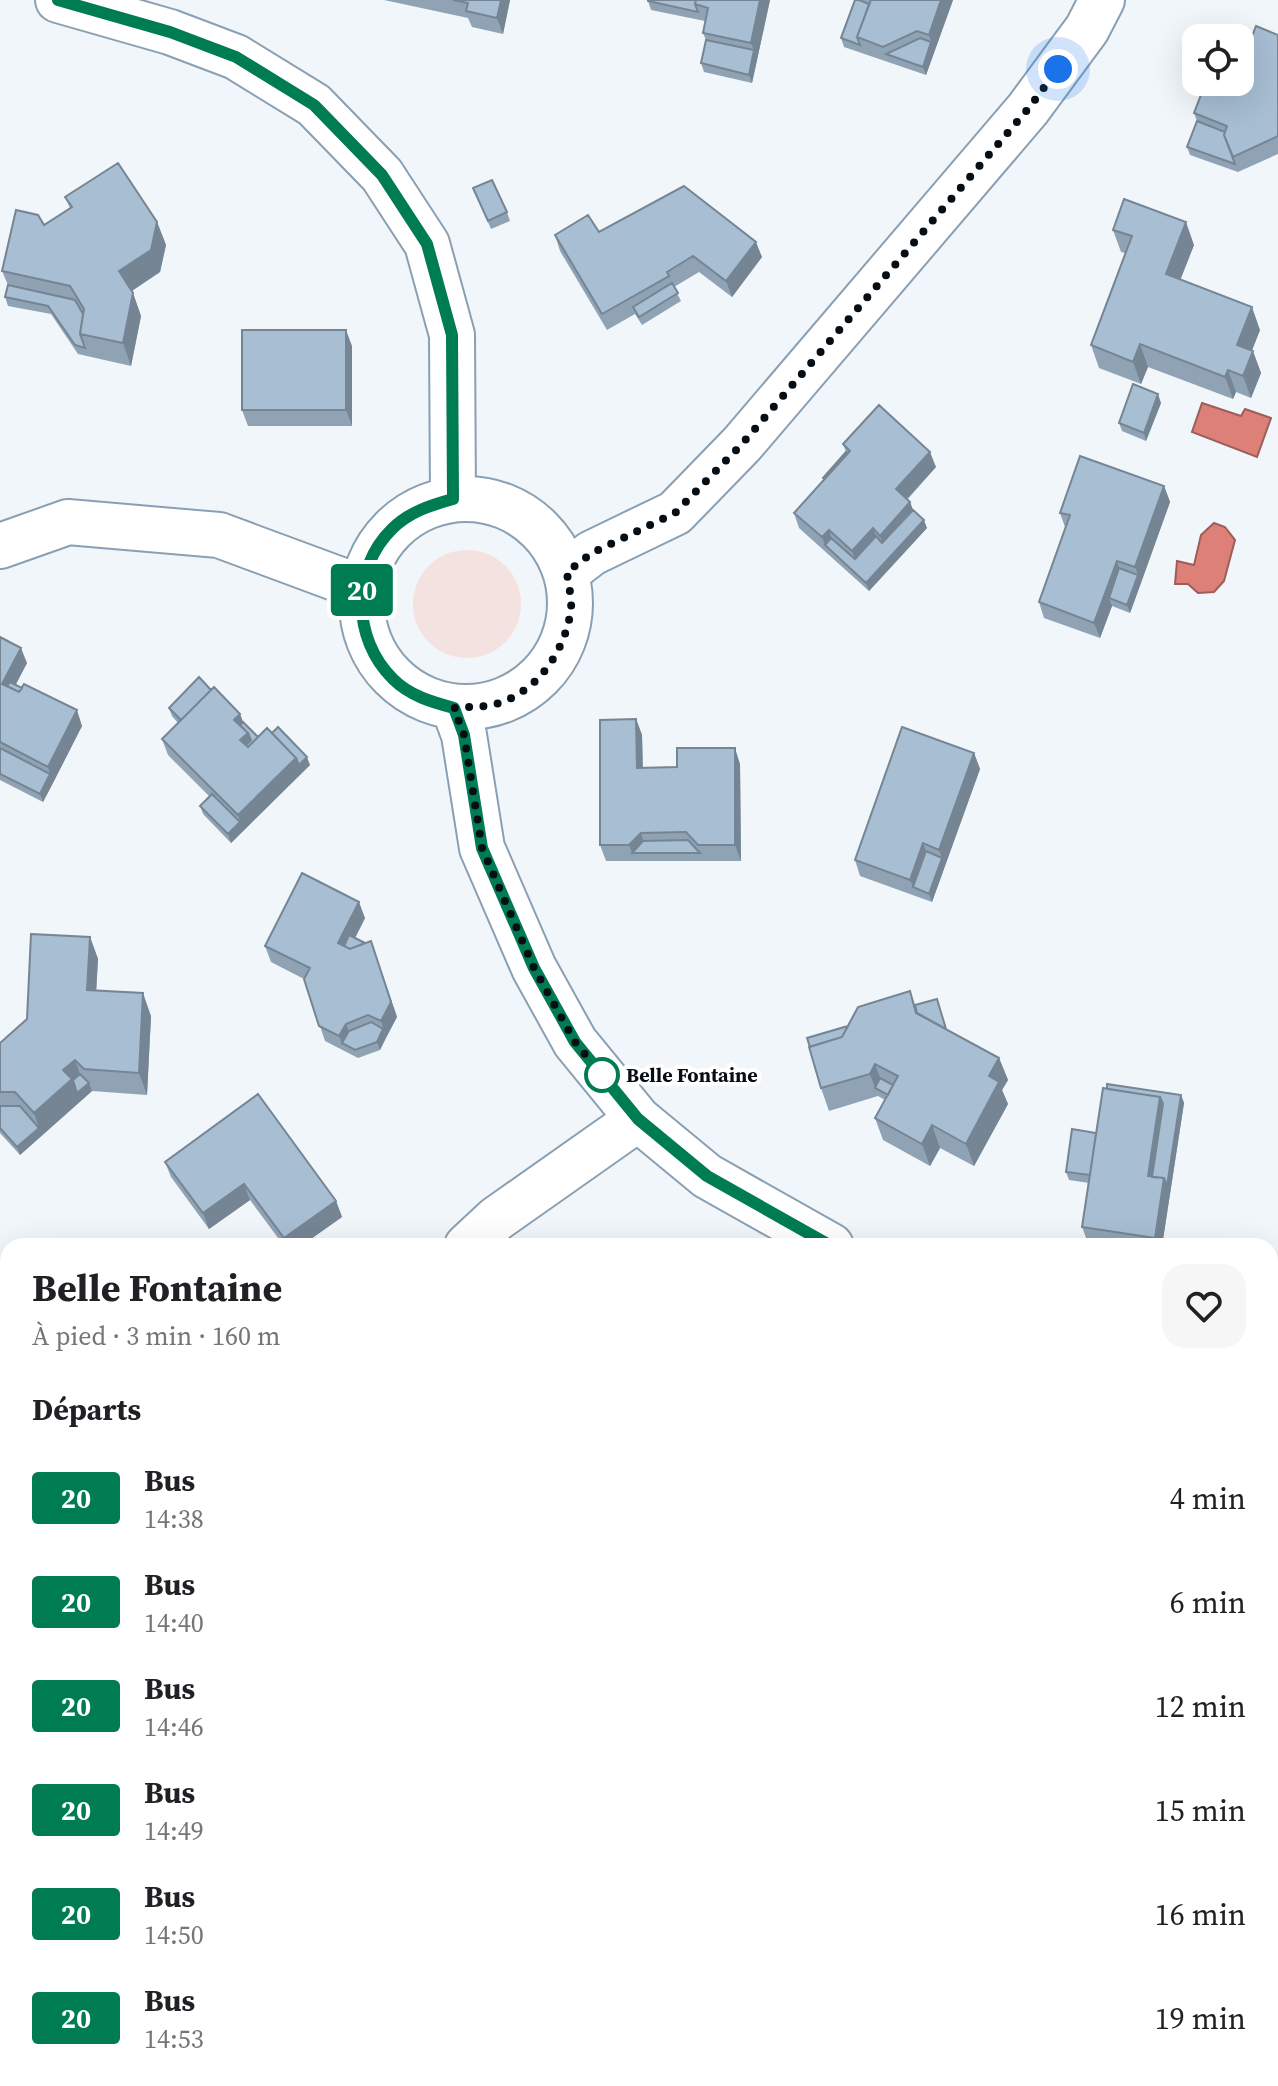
<!DOCTYPE html>
<html lang="fr">
<meta charset="utf-8">
<style>
:root{--surface:#fff;--page:#f6f6f6;--text:#202124;--muted:#757577}
body{margin:0;font-family:"Source Serif 4",serif;background:var(--page);color:var(--text);height:100vh;display:flex;flex-direction:column;font-size:30px;white-space:nowrap}
*{box-sizing:border-box;margin:0}
p{font-size:26px;color:var(--muted)}
.icon{flex:none;width:44px;height:44px;fill:none;stroke:currentColor;stroke-width:2;stroke-linecap:round;stroke-linejoin:round}
.map{position:relative;flex:1;overflow:hidden}
.side{position:absolute;left:0px;top:1238px;width:1278px;height:848px;display:flex;flex-direction:column;background:var(--surface);border-radius:24px 24px 0 0;box-shadow:0 8px 32px #0002}
.side>*{flex:none}
.badge{padding:0 16px;border-radius:6px;font-size:28px;line-height:52px}
.fabs{position:absolute;left:1182px;top:24px;display:grid;gap:16px}
.fabs a{display:grid;place-items:center;width:72px;height:72px;border-radius:16px;background:var(--surface);box-shadow:0 8px 32px #0002;font-size:40px}
.you{position:absolute;width:40px;height:40px;margin:-20px;border:6px solid #fff;border-radius:50%;background:#1a73e8;box-shadow:0 0 0 12px #1a73e833}
.map>.badge{position:absolute;translate:-50% -50%;box-shadow:0 0 0 4px #fff}
h2{padding:0 32px;font-size:30px;line-height:72px}
.round{display:grid;place-items:center;flex:none;width:84px;height:84px;border-radius:24px;background:var(--page)}
.head{display:flex;align-items:center;justify-content:space-between;height:136px;padding:0 32px}
h1{font-size:38px;font-weight:700;line-height:60px}
ul{padding:0;list-style:none}
li{display:flex;align-items:center;gap:24px;height:104px;padding:0 32px}
li div{flex:1}
li b{display:block;font-size:30px}
li em{font-style:normal}
li .badge{min-width:88px;font-weight:700;text-align:center}
.map>svg:first-child{display:block}
.green{fill:#f3e2e0}
.water{fill:#dd8078;stroke:#9c5e5a;stroke-width:2}
.lines{fill:none;stroke-linecap:round;stroke-linejoin:round}
.minor-casing{stroke:#89a0b4;stroke-width:48}
.minor{stroke:#fff;stroke-width:44}
.wall{fill:#90a3b5}
.shaded-wall{fill:#758594}
.building{fill:#a7bed3;stroke:#758594;stroke-width:2}
.line-casing{stroke:#fff;stroke-width:18}
.line{stroke:#007c52;stroke-width:12}
.walk{stroke:#060e15;stroke-width:8;stroke-dasharray:0 14.4}
.stop-dot{fill:#fff;stroke:#007c52;stroke-width:4}
.labels{text-anchor:middle;stroke-width:8;stroke-linejoin:round;paint-order:stroke}
.stop-label{font-size:20px;font-weight:bold;fill:#060e15;stroke:#fff;text-anchor:start}
</style>
<div class="map">
<svg width="1278" height="2086" viewBox="0 0 1278 2086">
<rect width="100%" height="100%" fill="#f1f6fa"/>
<!-- green -->
<path class="green" d="M413 604a54 54 0 1 1 108 0a54 54 0 1 1-108 0Z"/>
<!-- water -->
<path class="water" d="M1202,403L1241,416L1245,409L1271,418L1257,457L1192,432Z
M1214,523L1225,527L1235,540L1224,581L1214,592L1198,593L1188,584H1175L1177,561L1194,565L1201,535Z
M0,1491L8,1495V1542L0,1538Z"/>
<g class="lines">
<defs>
<path id="minor" d="M58,0L170,32L236,57L314,105L382,175L427,244L452,335L453,499
M362 603a104 104 0 1 1 208 0a104 104 0 1 1-208 0Z
M0,546L68,522L219,535L362,588
M567,572L592,553L675,513L742,444L1028,109L1087,29L1102,0
M454,708L464,735L482,848L534,968L575,1042L638,1119L707,1176L831,1246
M467,1246L496,1219L638,1119
M0,1298L8,1302
M1270,1460L1278,1464
M1255,2078L1269,2086"/>
</defs>
<!-- minor casing -->
<use href="#minor" class="minor-casing"/>
<!-- minor -->
<use href="#minor" class="minor"/>
</g>
<!-- wall -->
<path class="wall" d="M384,0H510L503,34L472,27L468,18Z
M770,0L752,83L704,72L701,63L706,40L703,33L705,21L651,10L648,1Z
M855,0H953L926,75L844,47L841,38Z
M1278,35V154L1238,172L1190,155L1187,147L1197,121L1194,113L1244,57Z
M473,188L507,212L510,221L491,229Z
M65,197L157,222L166,245L160,272L132,291L141,316L131,366L78,354L51,314L8,306L5,297L8,285L2,271L44,225L70,208Z
M1113,230L1194,245L1180,280L1260,330L1252,350L1261,373L1251,398L1236,392L1233,399L1148,367L1141,384L1099,368L1091,345L1125,253L1121,252Z
M599,232L762,257L732,297L699,272L674,287L681,301L642,325L635,314L607,330L560,251L555,235Z
M352,346V426H248L242,410Z
M1161,403L1146,441L1122,431L1119,423Z
M843,444L936,467L907,500L910,502L913,510L927,528L869,591L799,528L794,513L823,480V478L846,452Z
M1164,486L1170,502L1130,613L1112,606L1100,638L1044,618L1039,602L1065,527L1060,513Z
M0,637L27,663L15,685L82,726L43,802L0,780Z
M211,690L240,714L243,722L258,737L310,765L231,843L203,814L200,806L209,796L168,755L162,739L178,723L172,716L169,708Z
M636,719L642,735L643,768L740,764L741,861H606L600,845Z
M974,753L980,769L932,902L860,876L855,860Z
M365,918L355,938L365,943L371,941L397,1017L380,1050L358,1058L325,1041L304,979L271,962L265,946Z
M90,937L98,959L96,991L151,1016L147,1095L92,1091L20,1155L0,1133V1043L27,1019Z
M910,991L915,1005L947,1029L999,1058L1008,1080L1002,1090L1008,1104L974,1166L940,1148L930,1166L883,1140L875,1118L885,1100L878,1096L829,1111L821,1088L848,1026Z
M1181,1095L1184,1103L1162,1246H1108L1088,1243L1082,1227L1089,1183L1069,1180L1066,1172Z
M165,1162L336,1201L342,1217L301,1246H284L250,1200L209,1229L171,1177Z
M728,2078H861L856,2086H742Z"/>
<!-- shaded-wall -->
<path class="shaded-wall" d="M501,0H510L503,34L497,18Z
M760,0H770L752,83L749,75L754,50L751,43Z
M941,0H953L926,75L923,67L931,42L929,35Z
M157,222L166,245L160,272L127,294L119,271Z
M1186,222L1194,245L1174,296L1166,274Z
M756,242L762,257L732,297L726,281Z
M133,293L141,316L131,366L123,343Z
M1252,307L1260,330L1245,368L1237,345Z
M346,330L352,346V426L346,410Z
M1140,344L1148,367L1141,384L1133,362Z
M1253,351L1261,373L1251,398L1243,376Z
M1228,370L1236,392L1233,399L1225,377Z
M1158,394L1161,403L1146,441L1144,433Z
M930,452L936,467L901,505L896,489Z
M1164,486L1170,502L1141,583L1135,567Z
M910,502L916,518L885,551L880,536Z
M924,520L927,528L869,591L866,583Z
M873,528L879,544L858,567L852,551Z
M829,530L834,546L825,545L828,553L822,537Z
M1117,561L1122,576L1109,598L1112,606L1100,638L1094,623Z
M1138,575L1141,583L1130,613L1127,605Z
M21,648L27,663L11,694L2,684Z
M77,710L82,726L53,783L48,767Z
M240,714L246,730L234,720Z
M636,719L642,735L643,784L637,768Z
M248,733L254,748L249,753L240,740Z
M735,748L740,764L741,861L735,845Z
M974,753L980,769L932,902L929,894L942,858L939,850Z
M307,757L310,765L231,843L228,834L240,822L238,815L296,758Z
M50,774L53,783L43,802L40,794Z
M641,833L646,849L632,853L629,845Z
M923,843L929,859L913,887L910,880Z
M359,902L365,918L347,954L338,943Z
M90,937L98,959L95,1013L87,990Z
M371,941L397,1017L386,1037L381,1021Z
M143,993L151,1016L147,1095L139,1073Z
M346,1024L352,1040L342,1043L339,1036Z
M383,1029L386,1037L380,1050L377,1042Z
M999,1058L1008,1080L1002,1090L1008,1104L974,1166L966,1144L989,1076Z
M75,1060L83,1082L89,1083L92,1091L20,1155L17,1147L39,1128L34,1113L63,1070Z
M875,1064L883,1086L875,1088L870,1074Z
M1181,1095L1184,1103L1170,1194L1167,1186Z
M1160,1097L1166,1113L1155,1184L1148,1176Z
M932,1125L940,1148L930,1166L922,1144Z
M1164,1178L1170,1194L1162,1246H1158L1155,1238Z
M244,1184L250,1200L209,1229L203,1213Z
M336,1201L342,1217L301,1246H287L284,1238Z
M480,2078H498L486,2086H483Z
M846,2078H861L856,2086H842Z"/>
<!-- building -->
<path class="building" d="M453,0H501L497,18L466,11L468,3Z
M648,0H696L695,4L698,12L648,1Z
M696,0H760L751,43L703,33L708,8L695,4Z
M855,0H859L869,4L857,37L860,45L841,38Z
M871,0H941L929,35L917,31L883,47L857,37Z
M1256,26L1278,35V136L1233,157L1224,135L1227,126L1194,113L1206,82H1240V55L1244,57Z
M920,38L931,42L923,67L886,54Z
M706,40L754,50L749,75L701,63Z
M1197,121L1225,132L1224,135L1235,164L1187,147Z
M118,163L157,222L151,250L119,271L133,293L123,343L80,334L84,309L70,286L2,271L16,210L38,215L44,225L72,207L65,197Z
M492,180L507,212L488,221L473,188Z
M684,186L756,242L726,281L693,256L667,272L669,276L602,314L555,235L588,215L599,232Z
M1124,199L1186,222L1166,274L1252,307L1237,345L1253,351L1243,376L1228,370L1225,377L1140,344L1133,362L1091,345L1132,236L1113,230Z
M672,283L678,293L639,317L633,307Z
M8,285L75,300L83,314L80,334L85,348L75,345L48,306L5,297Z
M242,330H346V410H242Z
M1133,384L1158,394L1144,433L1119,423Z
M879,405L930,452L896,489L910,502L880,536L873,528L852,551L829,530L822,537L794,513L850,451L843,444Z
M846,452L848,453L824,479L823,478Z
M1080,456L1164,486L1135,567L1117,561L1094,623L1039,602L1070,515L1060,513Z
M913,510L924,520L866,583L825,545L831,538L855,559L876,536L882,543Z
M1119,568L1138,575L1127,605L1109,598Z
M0,637L21,648L2,684L19,692L24,684L77,710L48,767L0,742Z
M199,677L211,690L181,720L169,708Z
M10,682L22,688L19,692L7,686Z
M214,687L240,714L234,720L248,733L240,740L248,747L267,728L296,758L238,815L162,739Z
M636,719L637,768L677,767V748H735V845H698L686,832L641,833L629,845H600V720Z
M243,722L258,737L248,747L246,745L251,740L248,733L240,725Z
M278,727L307,757L299,765L296,758L272,733Z
M902,727L974,753L939,850L923,843L910,880L855,860Z
M0,748L50,774L40,794L0,774Z
M212,794L240,822L228,834L200,806Z
M688,840L700,853H632L643,841Z
M926,851L942,858L929,894L913,887Z
M302,873L359,902L338,943L350,949L371,941L391,1002L381,1021L368,1015L346,1024L339,1036L319,1026L304,979L310,968L265,946Z
M31,934L90,937L87,990L143,993L139,1073L84,1069L75,1060L63,1070L72,1079L34,1113L15,1092H0V1043L27,1019Z
M349,935L365,943L350,949L344,946Z
M910,991L916,1013L999,1058L989,1076L999,1082L966,1144L932,1125L922,1144L875,1118L898,1076L875,1064L870,1074L821,1088L809,1047L842,1037L858,1007Z
M937,999L946,1029L917,1013L915,1005Z
M371,1022L383,1029L377,1042L355,1050L342,1043L349,1031Z
M848,1026L842,1037L810,1047L807,1038Z
M80,1074L89,1083L77,1093L73,1080Z
M880,1078L893,1085L888,1095L875,1088Z
M1107,1084L1181,1095L1167,1186L1164,1178L1152,1177L1163,1104L1160,1097L1107,1089Z
M1103,1088L1160,1097L1148,1176L1164,1178L1155,1238L1082,1227Z
M258,1094L336,1201L284,1238L244,1184L203,1213L165,1162Z
M0,1106H20L39,1128L17,1147L0,1128Z
M1072,1129L1096,1133L1090,1175L1066,1172Z
M739,2078H788L800,2084L799,2086H754Z
M800,2078H846L842,2086H799L802,2080Z"/>
<g class="lines">
<defs>
<path id="line" d="M58,0L170,32L236,57L314,105L382,175L427,244L452,335L453,499C431,505 409,512 392,529C351,569 352,639 393,679C410,696 432,702 454,708L464,735L482,848L534,968L575,1042L638,1119L707,1176L831,1246"/>
</defs>
<!-- line casing -->
<use href="#line" class="line-casing"/>
<!-- line -->
<use href="#line" class="line"/>
<!-- walk -->
<path class="walk" d="M602,1075L607,1081L575,1042L534,968L482,848L464,735L454,708C465,707 475,707 486,706C533,699 565,654 571,609C572,597 568,584 567,572L592,553L675,513L742,444L1028,109L1058,69"/>
</g>
<!-- markers -->
<circle class="stop-dot" cx="602" cy="1075" r="16"/>
<g class="labels">
<!-- stop labels -->
<g class="stop-label">
<text x="626" y="1082">Belle Fontaine</text>
</g>
</g>
</svg>
<div class="fabs">
<a><svg class="icon" aria-label="locate" viewBox="0 0 24 24"><circle cx="12" cy="12" r="6"/><path d="M12 2v4M12 18v4M2 12h4M18 12h4"/></svg></a>
</div>
<div class="you" style="left:1058px;top:69px"></div>
<b class="badge" style="left:362px;top:590px;background:#007c52;color:#fff">20</b>
<section class="side">
<div class="head"><div><h1>Belle Fontaine</h1><p>À pied · 3 min · 160 m</p></div><a class="round"><svg class="icon" aria-label="heart" viewBox="0 0 24 24"><path d="M12 20l-8-8c-3-5 5-10 8-4 3-6 11-1 8 4z"/></svg></a></div>
<h2>Départs</h2>
<ul>
<li><span class="badge" style="background:#007c52;color:#fff">20</span><div><b>Bus</b><p>14:38</p></div><em>4 min</em></li>
<li><span class="badge" style="background:#007c52;color:#fff">20</span><div><b>Bus</b><p>14:40</p></div><em>6 min</em></li>
<li><span class="badge" style="background:#007c52;color:#fff">20</span><div><b>Bus</b><p>14:46</p></div><em>12 min</em></li>
<li><span class="badge" style="background:#007c52;color:#fff">20</span><div><b>Bus</b><p>14:49</p></div><em>15 min</em></li>
<li><span class="badge" style="background:#007c52;color:#fff">20</span><div><b>Bus</b><p>14:50</p></div><em>16 min</em></li>
<li><span class="badge" style="background:#007c52;color:#fff">20</span><div><b>Bus</b><p>14:53</p></div><em>19 min</em></li>
</ul>
</section>
</div>
